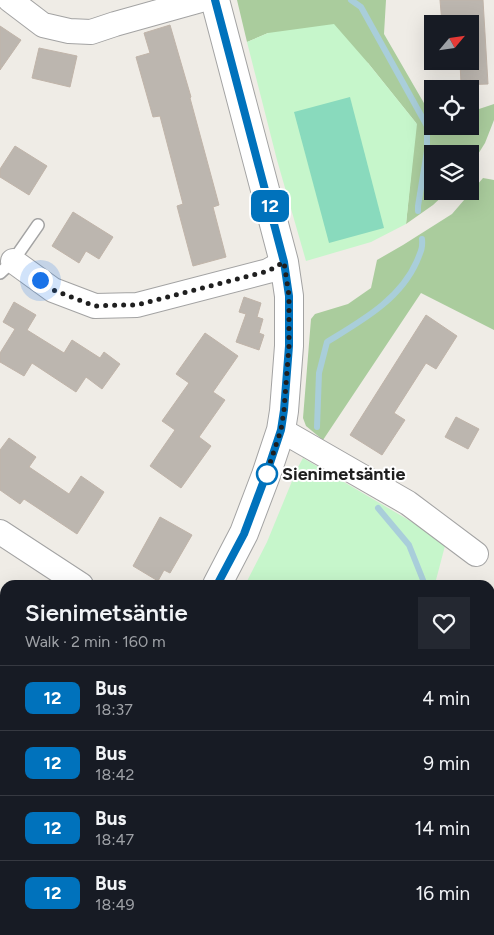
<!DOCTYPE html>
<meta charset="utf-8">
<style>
:root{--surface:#171b24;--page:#242831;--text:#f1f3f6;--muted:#9ea1a6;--line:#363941}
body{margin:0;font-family:Figtree,sans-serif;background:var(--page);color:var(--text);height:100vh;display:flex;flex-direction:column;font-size:19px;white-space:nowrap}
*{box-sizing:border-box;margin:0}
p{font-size:16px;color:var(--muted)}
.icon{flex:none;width:28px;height:28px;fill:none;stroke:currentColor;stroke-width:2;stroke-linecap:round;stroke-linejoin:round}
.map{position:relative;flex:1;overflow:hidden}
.side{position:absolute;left:0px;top:580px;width:495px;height:355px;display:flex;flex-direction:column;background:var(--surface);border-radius:15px 15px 0 0;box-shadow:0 5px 20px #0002}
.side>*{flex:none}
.badge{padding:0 10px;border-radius:8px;font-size:18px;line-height:32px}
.needle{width:32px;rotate:61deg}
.tools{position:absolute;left:424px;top:15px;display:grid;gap:10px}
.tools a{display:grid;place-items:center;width:55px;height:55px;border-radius:0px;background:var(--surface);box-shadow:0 5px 20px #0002;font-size:25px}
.you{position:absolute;width:25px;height:25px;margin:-12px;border:4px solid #fff;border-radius:50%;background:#1a73e8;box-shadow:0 0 0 8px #1a73e833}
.map>.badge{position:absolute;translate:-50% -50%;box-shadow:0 0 0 2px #fff}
.round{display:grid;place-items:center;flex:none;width:52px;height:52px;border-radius:0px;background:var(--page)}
.overview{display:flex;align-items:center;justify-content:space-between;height:85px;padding:0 25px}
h1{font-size:24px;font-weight:600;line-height:38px}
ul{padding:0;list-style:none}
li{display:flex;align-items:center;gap:15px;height:65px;padding:0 25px;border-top:1px solid var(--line)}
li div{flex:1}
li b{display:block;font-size:19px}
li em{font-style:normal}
li .badge{min-width:55px;font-weight:700;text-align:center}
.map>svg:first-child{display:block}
.forest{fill:#aacc9d}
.park{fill:#c6f6cb}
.pitch{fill:#89dabd}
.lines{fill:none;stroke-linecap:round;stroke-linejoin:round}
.stream{stroke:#a9ceda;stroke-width:6}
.building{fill:#bcb6af;stroke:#c0b4a9}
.service-casing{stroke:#a3a3a3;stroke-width:14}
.minor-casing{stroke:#a3a3a3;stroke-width:26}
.tertiary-casing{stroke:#a3a3a3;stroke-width:30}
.service{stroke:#fff;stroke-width:11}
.minor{stroke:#fff;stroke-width:24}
.tertiary{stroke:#fff;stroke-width:28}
.line-casing{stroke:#fff;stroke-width:11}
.line{stroke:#0072bc;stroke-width:8}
.walk{stroke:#1f1f1f;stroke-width:5;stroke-dasharray:0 9}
.stop-dot{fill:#fff;stroke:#0072bc;stroke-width:2.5}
.labels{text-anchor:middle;stroke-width:4;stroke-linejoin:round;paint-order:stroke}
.stop-label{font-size:18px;font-weight:bold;fill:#1f1f1f;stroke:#fff;text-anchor:start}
</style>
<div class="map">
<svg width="494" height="935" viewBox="0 0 494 935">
<rect width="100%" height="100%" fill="#efece6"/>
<!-- forest -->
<path class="forest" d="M237,0H386L384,34L432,117V126H470V112L494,104V120L485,143L470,167V154H432V191H448L433,205L406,224L416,123L368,63L268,33L247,42Z
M483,178L494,180V330L421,293L323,440L306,426L303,418L311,319L315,314L348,304L371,288L377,260L403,245L452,214Z
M490,900L494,917V935H468L466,930H490Z"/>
<!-- park -->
<path class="park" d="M334,24L368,63L417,124L406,224L371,242L306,261L277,160L247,42L268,33Z
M303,458L446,542L436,580V585H245L267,542L297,469Z"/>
<!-- pitch -->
<path class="pitch" d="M350,97L384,228L329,243L294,112Z"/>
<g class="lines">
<!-- stream -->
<path class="stream" d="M351,0L361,7L427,126V151L418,206V211
M317,427L319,373L327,342C361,321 400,300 417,261C420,253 423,249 422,239
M378,508L409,545L425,585
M490,891L494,907"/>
</g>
<!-- building -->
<path class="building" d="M440,0H483L488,84L461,85L460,61H470V24H442Z
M170,25L186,80L191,97L190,98L219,205L213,207L226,257L193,266L177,206L183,204L160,116L153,117L136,57L150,53L144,33Z
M0,26L21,40L0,70Z
M39,48L77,56L70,87L32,78Z
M15,146L47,166L29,195L0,177V169Z
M73,212L113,237L99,259L86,251L79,263L52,246Z
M244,297L261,303L257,317L263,319L259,333L264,335L259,350L236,342L246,314L239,312Z
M14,302L36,315L27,330L64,353L72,340L100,358L104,352L120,364L102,389L86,377L76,392L32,363L24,376L0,362V353L15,329L3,322Z
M426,315L457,336L436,369L426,363L394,413L405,420L382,455L350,435Z
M205,333L238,356L213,392L225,400L199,437L211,446L181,488L150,466L175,430L162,421L189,383L176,374Z
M456,417L479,429L468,449L445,437Z
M9,438L36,457L29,467L69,494L81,476L104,492L77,534L24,499L20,504L0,490V450Z
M160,517L192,535L170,573L164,570L158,581L133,566Z"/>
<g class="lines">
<defs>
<path id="service" d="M0,273L13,261L38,225"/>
<path id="minor" d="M10,0L43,25L69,31L91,32L115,24L201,0
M13,261L53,290L95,306L137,305L268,271L284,262
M281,430L408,503L476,554
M0,532L81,585
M327,930L328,935"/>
<path id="tertiary" d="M215,0L284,262L289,296V346L284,411L281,430L266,475L244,533L217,585
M0,792L5,789"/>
</defs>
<!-- service casing -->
<use href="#service" class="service-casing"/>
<!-- minor casing -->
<use href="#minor" class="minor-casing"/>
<!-- tertiary casing -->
<use href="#tertiary" class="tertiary-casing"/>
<!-- service -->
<use href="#service" class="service"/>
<!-- minor -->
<use href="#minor" class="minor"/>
<!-- tertiary -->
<use href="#tertiary" class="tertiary"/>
</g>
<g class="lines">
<defs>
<path id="line" d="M215,0L284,262L289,296V346L284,410L281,430L266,475L244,534L217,585"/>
</defs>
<!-- line casing -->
<use href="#line" class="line-casing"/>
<!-- line -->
<use href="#line" class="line"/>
<!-- walk -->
<path class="walk" d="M40,280L53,290L95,306L123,305H137L268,271L284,262L289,296V346L284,410L281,430L266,475L267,474"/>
</g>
<!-- markers -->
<circle class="stop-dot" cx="267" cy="474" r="10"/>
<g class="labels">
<!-- stop labels -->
<g class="stop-label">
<text x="282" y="480">Sienimetsäntie</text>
</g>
</g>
</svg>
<div class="tools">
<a><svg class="needle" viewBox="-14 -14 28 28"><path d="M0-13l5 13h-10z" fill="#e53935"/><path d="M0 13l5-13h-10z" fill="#9ea1a6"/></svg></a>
<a><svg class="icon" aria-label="locate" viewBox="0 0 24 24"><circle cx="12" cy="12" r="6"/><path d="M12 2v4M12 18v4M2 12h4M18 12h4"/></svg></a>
<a><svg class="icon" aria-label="layers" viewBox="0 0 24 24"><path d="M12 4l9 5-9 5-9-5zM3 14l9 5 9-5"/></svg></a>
</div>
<div class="you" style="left:40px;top:280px"></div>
<b class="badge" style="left:270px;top:206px;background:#0072bc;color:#fff">12</b>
<section class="side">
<div class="overview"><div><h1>Sienimetsäntie</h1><p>Walk · 2 min · 160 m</p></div><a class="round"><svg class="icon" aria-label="heart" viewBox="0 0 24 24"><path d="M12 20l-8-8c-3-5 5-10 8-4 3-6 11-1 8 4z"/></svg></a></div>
<ul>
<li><span class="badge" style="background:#0072bc;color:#fff">12</span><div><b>Bus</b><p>18:37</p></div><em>4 min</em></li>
<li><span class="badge" style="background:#0072bc;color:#fff">12</span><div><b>Bus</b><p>18:42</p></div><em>9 min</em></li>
<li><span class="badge" style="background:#0072bc;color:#fff">12</span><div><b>Bus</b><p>18:47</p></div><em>14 min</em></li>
<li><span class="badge" style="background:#0072bc;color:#fff">12</span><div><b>Bus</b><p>18:49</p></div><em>16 min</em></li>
</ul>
</section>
</div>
